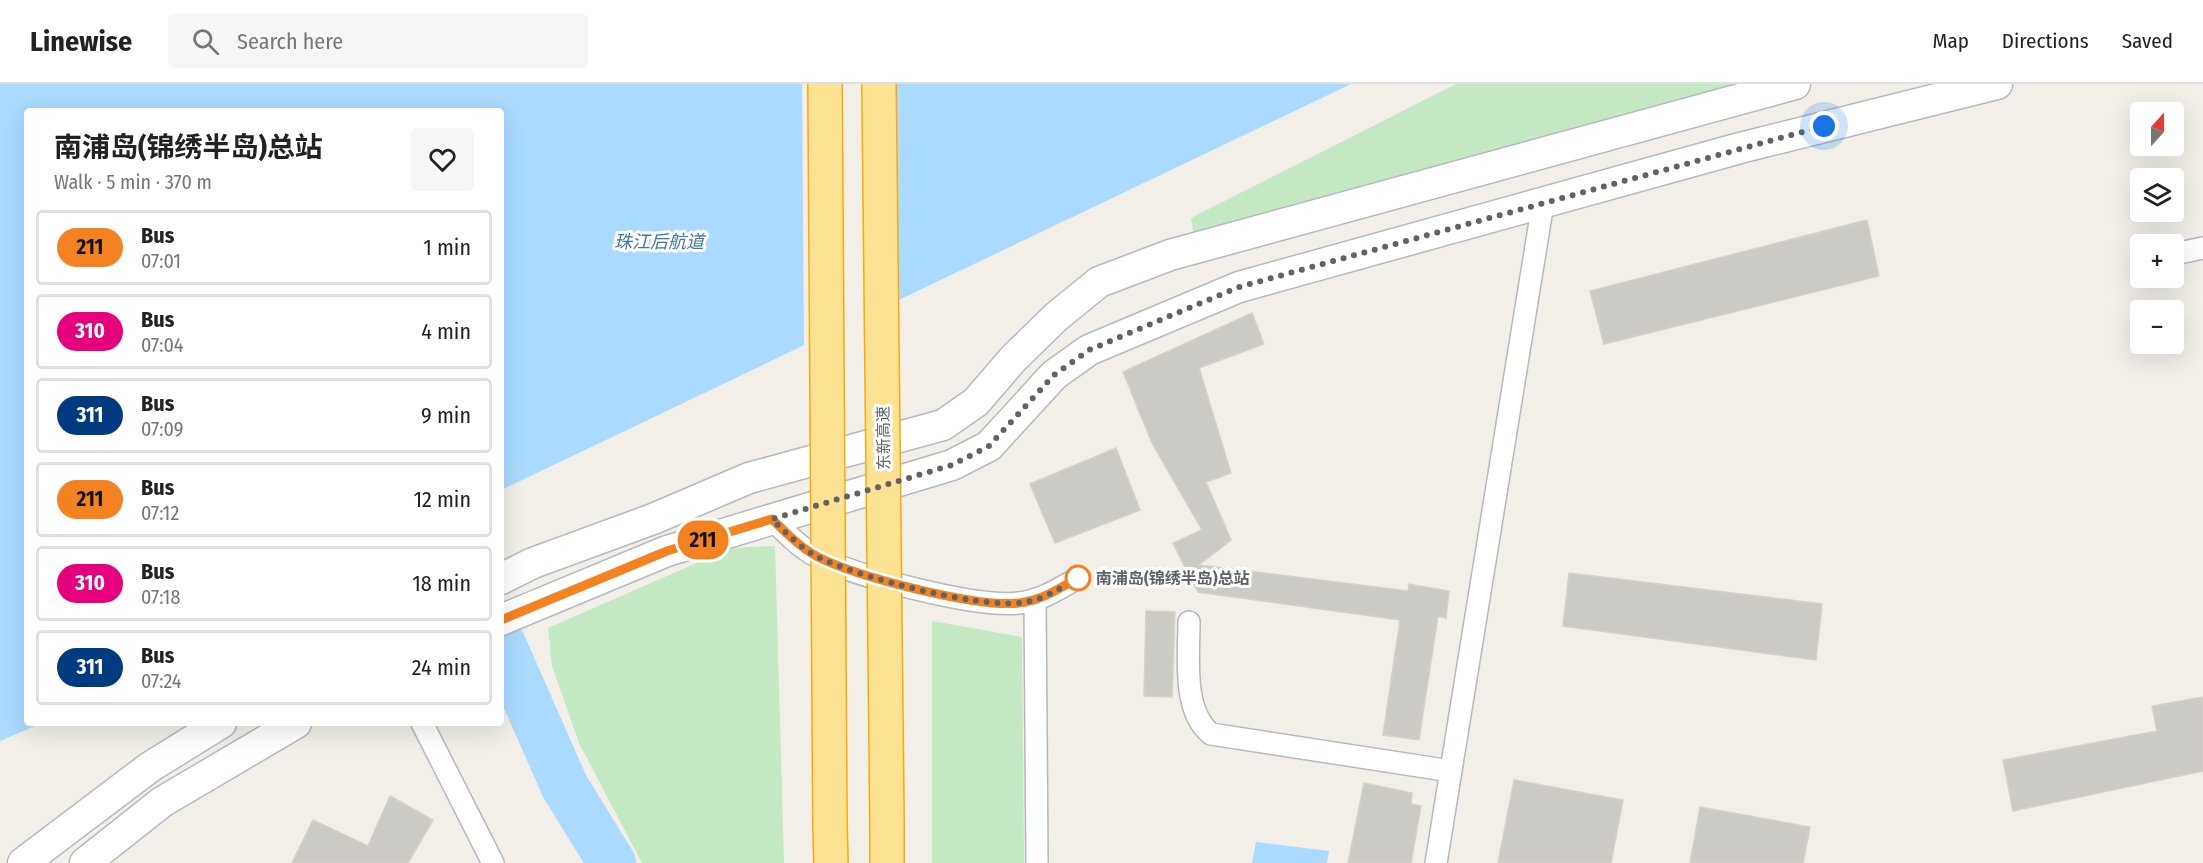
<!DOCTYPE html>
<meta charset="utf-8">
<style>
:root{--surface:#fff;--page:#f6f6f6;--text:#222;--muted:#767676;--line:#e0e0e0}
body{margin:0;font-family:"Fira Sans Condensed","Noto Sans SC",sans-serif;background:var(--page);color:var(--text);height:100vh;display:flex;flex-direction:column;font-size:22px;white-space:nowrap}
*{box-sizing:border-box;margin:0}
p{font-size:20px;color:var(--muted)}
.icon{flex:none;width:33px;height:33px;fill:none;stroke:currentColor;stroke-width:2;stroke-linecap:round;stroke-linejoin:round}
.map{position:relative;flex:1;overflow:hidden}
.drawer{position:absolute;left:24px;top:24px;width:480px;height:618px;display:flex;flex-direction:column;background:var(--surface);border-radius:6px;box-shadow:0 6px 24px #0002}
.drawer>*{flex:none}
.badge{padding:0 12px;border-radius:20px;font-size:21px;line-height:39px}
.needle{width:39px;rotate:21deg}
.buttons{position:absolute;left:2130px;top:18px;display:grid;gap:12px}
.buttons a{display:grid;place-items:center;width:54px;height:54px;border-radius:6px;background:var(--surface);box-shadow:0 6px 24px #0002;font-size:30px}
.you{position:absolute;width:30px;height:30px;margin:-15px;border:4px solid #fff;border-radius:50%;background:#1a73e8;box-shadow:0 0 0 9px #1a73e833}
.map>.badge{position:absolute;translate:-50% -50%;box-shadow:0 0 0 3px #fff}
.round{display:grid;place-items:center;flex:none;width:63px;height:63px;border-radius:6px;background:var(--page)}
.summary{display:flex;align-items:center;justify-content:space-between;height:102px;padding:0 30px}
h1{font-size:28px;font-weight:700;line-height:45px}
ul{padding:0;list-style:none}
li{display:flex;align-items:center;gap:18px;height:75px;margin:0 12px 9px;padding:0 18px;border:3px solid var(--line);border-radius:6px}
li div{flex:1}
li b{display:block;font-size:22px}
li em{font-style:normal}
li .badge{min-width:66px;font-weight:700;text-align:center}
header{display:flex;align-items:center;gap:36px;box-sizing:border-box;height:84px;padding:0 30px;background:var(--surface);border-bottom:2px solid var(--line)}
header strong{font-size:28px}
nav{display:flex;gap:33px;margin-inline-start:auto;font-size:21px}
.search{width:420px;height:54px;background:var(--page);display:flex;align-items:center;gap:15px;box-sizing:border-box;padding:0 21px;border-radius:6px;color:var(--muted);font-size:22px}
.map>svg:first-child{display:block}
.green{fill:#c5e8c5}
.water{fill:#aadaff}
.pier{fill:#f1efe8}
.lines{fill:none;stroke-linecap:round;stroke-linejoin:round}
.river{stroke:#aadaff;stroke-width:48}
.building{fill:#cccac5;stroke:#d6d1c6;stroke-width:1.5}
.street-casing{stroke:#b5b8bc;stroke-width:24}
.secondary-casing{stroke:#b6babf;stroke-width:33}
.highway-casing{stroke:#f9ab00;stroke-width:36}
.street{stroke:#fff;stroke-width:21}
.secondary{stroke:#fff;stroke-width:30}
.highway{stroke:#fde293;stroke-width:33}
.highway-bridge-casing{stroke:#f9ab00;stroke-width:36;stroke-linecap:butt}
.highway-bridge{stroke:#fde293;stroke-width:33}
.line-casing{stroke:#fff;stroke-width:14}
.line{stroke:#f58220;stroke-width:9}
.walk{stroke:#5f6368;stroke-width:6;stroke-dasharray:0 10.8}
.stop-dot{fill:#fff;stroke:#f58220;stroke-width:3}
.labels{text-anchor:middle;stroke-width:6;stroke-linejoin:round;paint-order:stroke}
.street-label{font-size:16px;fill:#5f6368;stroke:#fff}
.stop-label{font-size:16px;font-weight:bold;fill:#5f6368;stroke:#fff;text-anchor:start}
.water-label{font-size:18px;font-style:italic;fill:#4174aa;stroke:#fff}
</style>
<header>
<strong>Linewise</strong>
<div class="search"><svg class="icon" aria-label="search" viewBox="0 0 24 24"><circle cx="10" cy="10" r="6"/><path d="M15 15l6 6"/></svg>Search here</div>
<nav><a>Map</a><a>Directions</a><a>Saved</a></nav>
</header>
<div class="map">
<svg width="2203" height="779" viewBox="0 0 2203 779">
<rect width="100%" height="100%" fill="#f1efe8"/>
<!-- green -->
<path class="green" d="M1456,0H1796L1196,164L1191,134Z
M775,462L784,779H642L579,659L552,582L548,544L731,464Z
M932,537L1022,553L1024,779H932Z"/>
<!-- water -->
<path class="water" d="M0,0H1351L501,406V27H27V639H42L0,657Z
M1256,758L1329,767L1327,779H1252Z"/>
<!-- pier -->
<path class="pier" d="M802,0H895L898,221L804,265Z"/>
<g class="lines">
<!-- river -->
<path class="river" d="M501,558L565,703L612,779"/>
</g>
<!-- building -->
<path class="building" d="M1867,136L1879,192L1604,260L1590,207Z
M1252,229L1264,260L1199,284L1231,389L1206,398L1231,456L1199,481L1408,507L1409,500L1449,507L1446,534L1438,532L1419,656L1383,651L1400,536L1198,508L1173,459L1202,446L1152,359L1123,288Z
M1116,364L1140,426L1055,459L1030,400Z
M1569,489L1822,520L1816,576L1563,542Z
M1146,527L1175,528L1172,613L1144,612Z
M2203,613V687L2013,727L2003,676L2157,647L2152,622Z
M1514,696L1623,716L1611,779H1498Z
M1364,699L1412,709L1411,720L1421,722L1411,779H1348Z
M390,712L433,736L408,779H292L313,736L368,762Z
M1700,723L1810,743L1803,779H1690Z"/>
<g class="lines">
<defs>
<path id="street" d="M2174,170L2203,164
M772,435C786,449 800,464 818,473C857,493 977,524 1019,519C1041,517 1060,504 1078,494
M1035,515L1037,779
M1189,538C1189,572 1182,627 1211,650L1451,687
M422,639L493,779
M1436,779L1543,119"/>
<path id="secondary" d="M501,495L533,479L653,435L749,394L943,341L976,318L1013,275L1056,233L1099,198L1170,171L1795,0
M501,536L667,467L952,381L989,362L1054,291L1089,266L1239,203L1740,64L1997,0
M23,779L150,683L221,639
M85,779L162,718L296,639"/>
<path id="highway" d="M887,739V779
M830,742L831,779"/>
</defs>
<!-- street casing -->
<use href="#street" class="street-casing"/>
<!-- secondary casing -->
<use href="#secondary" class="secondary-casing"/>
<!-- highway casing -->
<use href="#highway" class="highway-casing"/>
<!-- street -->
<use href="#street" class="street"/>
<!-- secondary -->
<use href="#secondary" class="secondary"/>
<!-- highway -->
<use href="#highway" class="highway"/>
<defs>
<path id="highway-bridge" d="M825,0L830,742
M879,0L887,739"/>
</defs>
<!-- highway-bridge casing -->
<use href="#highway-bridge" class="highway-bridge-casing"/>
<!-- highway-bridge -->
<use href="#highway-bridge" class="highway-bridge"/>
</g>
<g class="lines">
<defs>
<path id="line" d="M501,536L667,467L772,435C786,449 801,464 818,473C858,493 976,524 1019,519C1041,517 1060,504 1078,494"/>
</defs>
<!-- line casing -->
<use href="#line" class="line-casing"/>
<!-- line -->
<use href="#line" class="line"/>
<!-- walk -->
<path class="walk" d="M1078,494C1061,504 1041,517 1020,519C977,524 857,493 818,473C801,464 786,449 772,435L952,381L989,362L1054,291L1089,266L1239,203L1824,42"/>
</g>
<!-- markers -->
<circle class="stop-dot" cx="1078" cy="494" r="12"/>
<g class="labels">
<!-- street labels -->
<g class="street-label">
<text transform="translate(883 354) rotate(-91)" y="6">东新高速</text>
</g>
<!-- stop labels -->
<g class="stop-label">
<text x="1096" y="500">南浦岛(锦绣半岛)总站</text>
</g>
<!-- water labels -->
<g class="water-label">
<text x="659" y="164">珠江后航道</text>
</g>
</g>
</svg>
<div class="buttons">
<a><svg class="needle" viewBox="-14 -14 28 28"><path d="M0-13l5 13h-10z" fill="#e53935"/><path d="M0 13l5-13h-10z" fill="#767676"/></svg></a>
<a><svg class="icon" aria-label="layers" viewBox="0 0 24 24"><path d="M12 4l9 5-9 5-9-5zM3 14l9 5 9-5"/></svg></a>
<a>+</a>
<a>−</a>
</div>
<div class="you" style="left:1824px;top:42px"></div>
<b class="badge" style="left:703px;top:456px;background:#f58220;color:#111">211</b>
<section class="drawer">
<div class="summary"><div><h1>南浦岛(锦绣半岛)总站</h1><p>Walk · 5 min · 370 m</p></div><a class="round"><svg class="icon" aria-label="heart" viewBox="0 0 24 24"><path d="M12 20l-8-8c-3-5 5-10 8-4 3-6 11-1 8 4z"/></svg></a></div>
<ul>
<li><span class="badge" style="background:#f58220;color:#111">211</span><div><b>Bus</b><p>07:01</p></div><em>1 min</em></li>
<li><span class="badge" style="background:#e6007e;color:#fff">310</span><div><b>Bus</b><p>07:04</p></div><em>4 min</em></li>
<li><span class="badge" style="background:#003b80;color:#fff">311</span><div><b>Bus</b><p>07:09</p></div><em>9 min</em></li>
<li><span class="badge" style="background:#f58220;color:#111">211</span><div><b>Bus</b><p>07:12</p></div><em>12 min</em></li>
<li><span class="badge" style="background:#e6007e;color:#fff">310</span><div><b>Bus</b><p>07:18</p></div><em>18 min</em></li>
<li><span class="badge" style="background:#003b80;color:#fff">311</span><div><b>Bus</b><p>07:24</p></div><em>24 min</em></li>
</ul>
</section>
</div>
